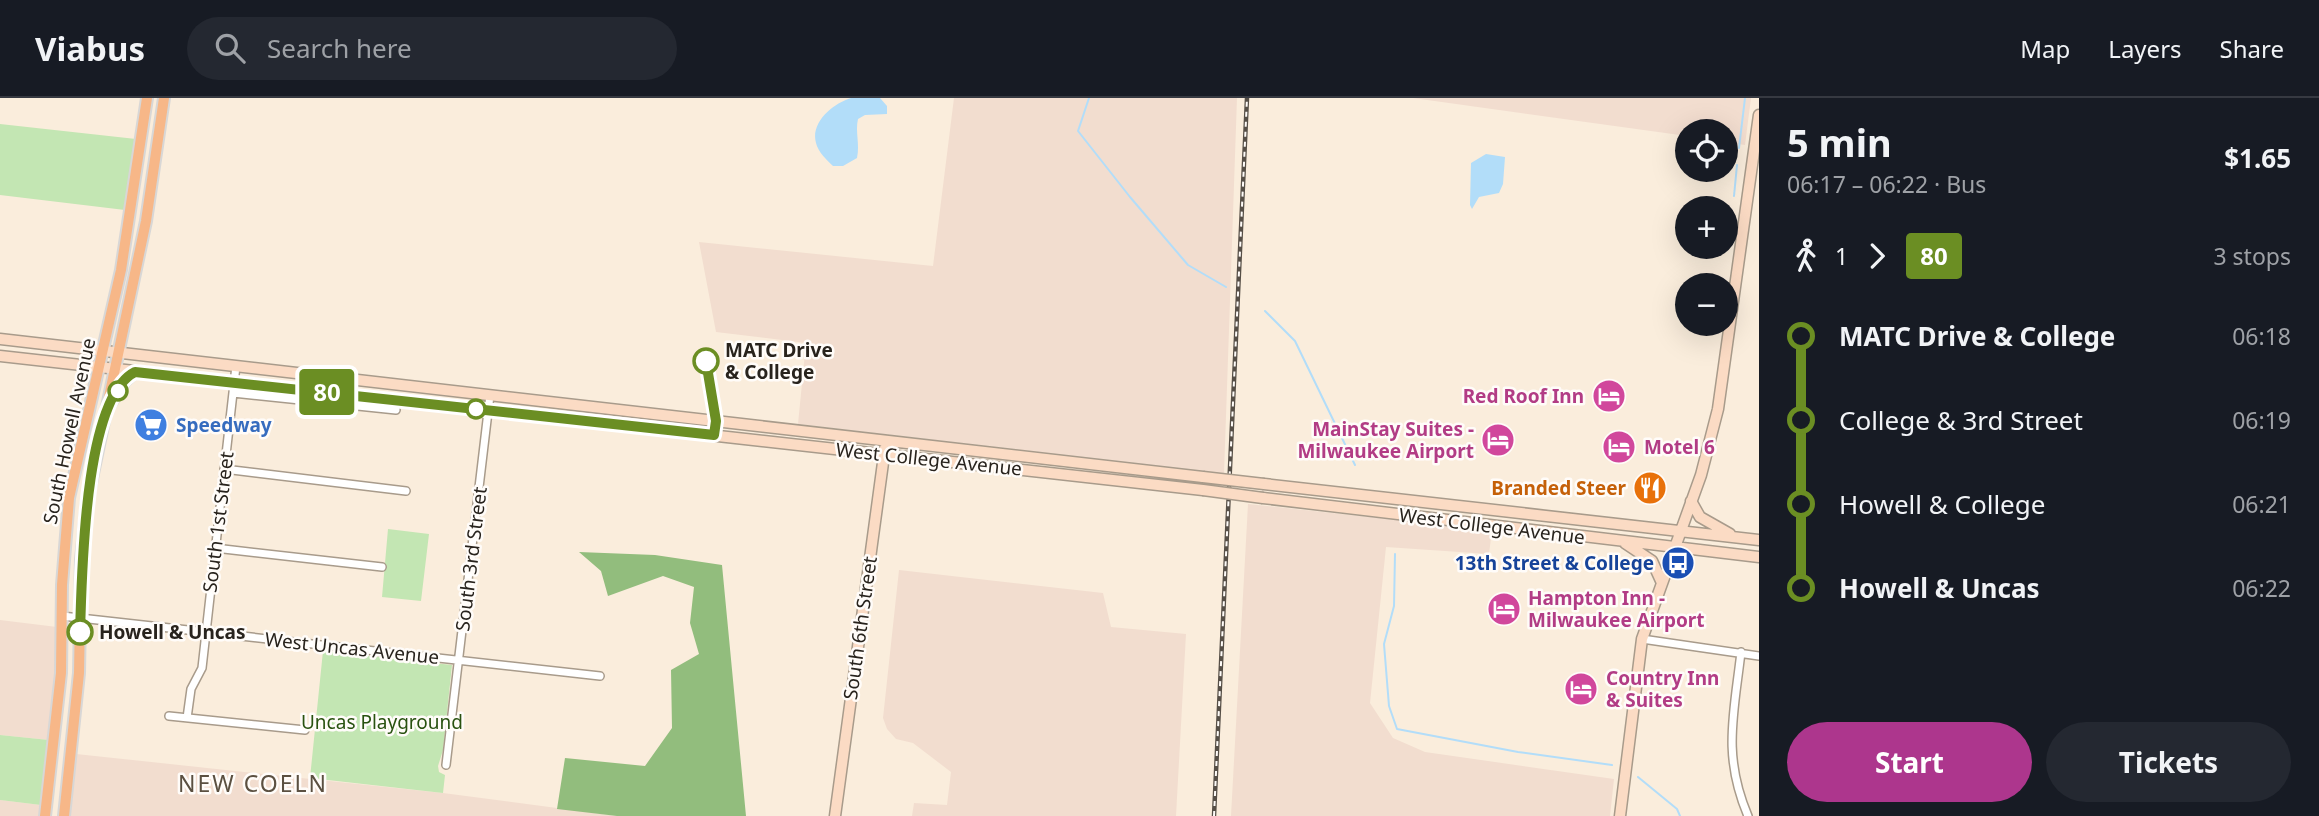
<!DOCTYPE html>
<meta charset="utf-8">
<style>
:root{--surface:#171b24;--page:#242831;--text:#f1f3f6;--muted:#9ea1a6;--line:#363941;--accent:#ad368d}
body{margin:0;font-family:"Noto Sans",sans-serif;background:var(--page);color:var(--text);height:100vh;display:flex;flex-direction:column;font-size:26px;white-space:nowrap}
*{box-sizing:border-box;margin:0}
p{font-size:23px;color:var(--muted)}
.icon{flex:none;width:38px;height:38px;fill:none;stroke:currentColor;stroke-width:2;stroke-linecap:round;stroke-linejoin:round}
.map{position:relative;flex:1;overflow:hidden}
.sheet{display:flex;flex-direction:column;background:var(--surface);width:560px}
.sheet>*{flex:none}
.badge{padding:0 14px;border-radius:5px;font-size:24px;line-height:46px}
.controls{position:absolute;left:1675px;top:21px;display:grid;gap:14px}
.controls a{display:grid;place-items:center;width:63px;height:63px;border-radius:50%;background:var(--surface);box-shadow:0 7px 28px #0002;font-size:35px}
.map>.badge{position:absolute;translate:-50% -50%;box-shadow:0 0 0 4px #fff}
.legs{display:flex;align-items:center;gap:10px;height:77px;padding:0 28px;font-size:23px}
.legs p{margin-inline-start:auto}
.headline{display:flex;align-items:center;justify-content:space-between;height:119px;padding:0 28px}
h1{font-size:38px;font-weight:700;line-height:52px}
.action{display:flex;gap:14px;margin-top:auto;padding:14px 28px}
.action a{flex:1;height:80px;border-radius:42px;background:var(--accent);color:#fff;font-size:28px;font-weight:700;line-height:80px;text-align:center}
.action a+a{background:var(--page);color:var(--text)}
ul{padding:0 28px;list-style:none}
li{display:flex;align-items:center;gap:24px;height:84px;font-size:26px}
li i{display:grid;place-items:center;width:10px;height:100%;margin:0 9px;background:currentColor}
li i::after{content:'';width:18px;height:18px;margin:-9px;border:5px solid;border-radius:50%;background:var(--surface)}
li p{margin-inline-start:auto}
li:first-child i{background:linear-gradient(#0000 50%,currentColor 0)}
li:last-child i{background:linear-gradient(currentColor 50%,#0000 0)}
header{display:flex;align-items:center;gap:42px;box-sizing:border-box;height:98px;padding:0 35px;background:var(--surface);border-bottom:2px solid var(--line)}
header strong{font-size:33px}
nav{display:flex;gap:38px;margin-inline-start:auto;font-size:24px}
.search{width:490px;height:63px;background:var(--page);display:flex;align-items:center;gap:18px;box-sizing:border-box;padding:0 24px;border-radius:38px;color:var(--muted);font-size:26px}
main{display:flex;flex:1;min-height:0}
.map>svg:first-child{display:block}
.industrial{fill:#f2ddcf}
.green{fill:#c3e6b3}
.forest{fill:#92bd7d}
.water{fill:#b2ddf9}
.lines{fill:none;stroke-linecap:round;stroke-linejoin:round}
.stream{stroke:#b2ddf9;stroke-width:2}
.street-casing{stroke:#a89b8b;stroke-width:10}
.secondary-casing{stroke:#a89b8b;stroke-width:13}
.primary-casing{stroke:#d8d7d6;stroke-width:14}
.street{stroke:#fff;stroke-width:7}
.secondary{stroke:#fbdbc4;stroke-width:10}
.primary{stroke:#f7b788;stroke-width:10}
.rail-casing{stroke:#564f47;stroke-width:4.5}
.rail{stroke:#fffcf9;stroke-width:2;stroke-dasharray:5;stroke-linecap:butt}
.secondary-bridge-casing{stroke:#a89b8b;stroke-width:13;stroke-linecap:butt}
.secondary-bridge{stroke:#fbdbc4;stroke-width:10}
.line-1-casing{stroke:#fff;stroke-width:16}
.line-1{stroke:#6b8e23;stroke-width:10}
.stop-1-dot{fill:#fff;stroke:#6b8e23;stroke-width:3.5}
.labels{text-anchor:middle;stroke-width:5;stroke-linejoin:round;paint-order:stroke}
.stop-label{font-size:19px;font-weight:bold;fill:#28231d;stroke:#fffcf9;text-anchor:start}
.hotel-label{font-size:19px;font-weight:bold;fill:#b23c85;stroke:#fffcf9;text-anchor:start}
.shop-label{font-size:19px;font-weight:bold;fill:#366cbe;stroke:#fffcf9;text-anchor:start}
.street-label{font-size:19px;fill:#28231d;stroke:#fffcf9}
.food-label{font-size:19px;font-weight:bold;fill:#c56008;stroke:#fffcf9;text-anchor:end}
.transit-label{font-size:19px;font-weight:bold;fill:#164399;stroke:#fffcf9;text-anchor:end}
.park-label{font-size:19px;fill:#295210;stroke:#fffcf9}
.quarter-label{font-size:23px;letter-spacing:2px;fill:#5b5041;stroke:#fffcf9}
</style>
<header>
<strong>Viabus</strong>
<div class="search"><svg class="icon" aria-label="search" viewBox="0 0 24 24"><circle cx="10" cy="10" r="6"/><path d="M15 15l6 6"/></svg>Search here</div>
<nav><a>Map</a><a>Layers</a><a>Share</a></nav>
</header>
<main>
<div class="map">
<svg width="1759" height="718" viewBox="0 0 1759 718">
<rect width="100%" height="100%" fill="#faeddc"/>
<!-- industrial -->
<path class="industrial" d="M954,0H1237L1224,376L798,326L806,245L716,234L699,144L933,168Z
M1413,0H1751L1745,47L1726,44V33H1687V38Z
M1248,406L1492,432L1489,456L1386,449L1370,605L1393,640L1425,654L1614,681L1610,718H1231Z
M899,472L1103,495L1111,529L1186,536L1176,718H912L914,705L947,707L951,674L913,645L896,641L887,631L883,620Z
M0,522L57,529V566L49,642L0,637Z
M76,656L443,695L617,718H69Z
M0,702L41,707L40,718H0Z"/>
<!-- green -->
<path class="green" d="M0,26L136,41L125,112L0,97Z
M388,431L429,436L421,503L382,499Z
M323,553L452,567L443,652L438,668L439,674L445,677L443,695L310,680Z
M0,637L49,642L41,707L0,702Z"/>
<!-- forest -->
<path class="forest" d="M579,454L655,457L722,467L746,718H617L557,711L565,660L645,668L672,630L671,572L699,556L690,525L694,489L663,478L608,498L601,473Z"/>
<!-- water -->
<path class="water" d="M851,0H880L887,8V16L865,17L858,21C855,34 860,46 857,60L843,68H833C827,62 818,54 816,45C810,24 834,5 851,0Z
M1486,56L1505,59L1503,86L1499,95L1479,99L1472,111L1470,107L1471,65Z"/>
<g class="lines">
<!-- stream -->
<path class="stream" d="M1089,0L1078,33L1130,99L1188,167L1226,189
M1739,50L1745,0
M1734,98L1737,67
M1265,213L1295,243L1355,367
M1395,456L1394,508L1384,546L1389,608L1397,631L1518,654L1612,667
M1638,679L1677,711L1680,718"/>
<defs>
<path id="street" d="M233,295L396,312
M224,371L406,393
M215,450L382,469
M62,518L600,578
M1642,541L1759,558
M1741,554C1734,616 1722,657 1748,718
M169,618L305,632
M187,620L191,591L202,570L236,268
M446,667L490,297"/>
<path id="secondary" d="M0,241L1203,379
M0,258L1203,392
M1264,386L1759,442
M1263,400L1759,459
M1691,403L1700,419L1730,436
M1625,445L1652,463L1662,485
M835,718L885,350
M1620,718L1642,541L1701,377L1718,311L1759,17"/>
<path id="primary" d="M109,308L125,283L135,274
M45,718L61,575L62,487L69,400L121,172L147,0
M64,718L79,575L81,462L87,404L146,123L164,0"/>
</defs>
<!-- street casing -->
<use href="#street" class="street-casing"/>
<!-- secondary casing -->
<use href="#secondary" class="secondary-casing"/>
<!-- primary casing -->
<use href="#primary" class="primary-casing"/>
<!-- street -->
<use href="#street" class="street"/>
<!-- secondary -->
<use href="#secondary" class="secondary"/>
<!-- primary -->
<use href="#primary" class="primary"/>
<defs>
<path id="rail" d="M1214,718L1247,0"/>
</defs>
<!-- rail casing -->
<use href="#rail" class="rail-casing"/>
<!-- rail -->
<use href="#rail" class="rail"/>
<defs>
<path id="secondary-bridge" d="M1203,379L1264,386
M1203,392L1263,400"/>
</defs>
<!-- secondary-bridge casing -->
<use href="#secondary-bridge" class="secondary-bridge-casing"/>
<!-- secondary-bridge -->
<use href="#secondary-bridge" class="secondary-bridge"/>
</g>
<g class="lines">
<defs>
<path id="line-1" d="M80,534C82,481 83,300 135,274L714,337L716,323L706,263"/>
</defs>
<!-- line-1 casing -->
<use href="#line-1" class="line-1-casing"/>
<!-- line-1 -->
<use href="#line-1" class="line-1"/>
</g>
<!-- icons -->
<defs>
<symbol id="hotel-disc" viewBox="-11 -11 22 22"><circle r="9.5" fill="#d1479c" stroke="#fffcf9"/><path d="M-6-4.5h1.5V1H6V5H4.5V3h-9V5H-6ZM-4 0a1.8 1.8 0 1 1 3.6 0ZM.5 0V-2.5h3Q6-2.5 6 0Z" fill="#fff"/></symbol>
<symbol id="supermarket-disc" viewBox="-11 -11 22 22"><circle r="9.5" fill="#3f7fe0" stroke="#fffcf9"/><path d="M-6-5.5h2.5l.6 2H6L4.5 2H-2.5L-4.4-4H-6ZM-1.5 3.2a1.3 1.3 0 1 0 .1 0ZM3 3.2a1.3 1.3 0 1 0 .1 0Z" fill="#fff"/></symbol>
<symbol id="restaurant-disc" viewBox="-11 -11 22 22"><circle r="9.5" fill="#e8710a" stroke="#fffcf9"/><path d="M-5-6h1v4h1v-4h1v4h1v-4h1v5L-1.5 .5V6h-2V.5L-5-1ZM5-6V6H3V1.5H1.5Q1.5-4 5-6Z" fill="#fff"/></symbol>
<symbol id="bus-disc" viewBox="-11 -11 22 22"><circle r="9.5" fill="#1a4fb4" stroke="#fffcf9"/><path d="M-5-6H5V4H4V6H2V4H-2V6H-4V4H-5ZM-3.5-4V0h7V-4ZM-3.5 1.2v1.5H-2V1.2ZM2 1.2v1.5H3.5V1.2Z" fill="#fff"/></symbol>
</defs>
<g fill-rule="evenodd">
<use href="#hotel-disc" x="1590" y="279" width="38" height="38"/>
<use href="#supermarket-disc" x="132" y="308" width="38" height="38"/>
<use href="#hotel-disc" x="1479" y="323" width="38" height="38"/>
<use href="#hotel-disc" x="1600" y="330" width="38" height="38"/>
<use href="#restaurant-disc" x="1631" y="371" width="38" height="38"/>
<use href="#bus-disc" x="1659" y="446" width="38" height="38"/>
<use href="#hotel-disc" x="1485" y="492" width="38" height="38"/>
<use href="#hotel-disc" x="1562" y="572" width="38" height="38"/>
</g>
<!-- markers -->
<g class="stop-1-dot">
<circle cx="706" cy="263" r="12"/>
<circle cx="118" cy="293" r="9"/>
<circle cx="476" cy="311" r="9"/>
<circle cx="80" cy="534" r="12"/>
</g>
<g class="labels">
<!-- stop labels -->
<g class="stop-label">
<text x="725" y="259">MATC Drive<tspan x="725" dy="22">&amp; College</tspan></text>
<text x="99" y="541">Howell &amp; Uncas</text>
</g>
<!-- hotel labels -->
<g class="hotel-label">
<text x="1584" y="305" text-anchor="end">Red Roof Inn</text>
<text x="1474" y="338" text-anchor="end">MainStay Suites -<tspan x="1474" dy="22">Milwaukee Airport</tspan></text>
<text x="1644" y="356">Motel 6</text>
<text x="1528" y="507">Hampton Inn -<tspan x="1528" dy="22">Milwaukee Airport</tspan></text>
<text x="1606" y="587">Country Inn<tspan x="1606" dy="22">&amp; Suites</tspan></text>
</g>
<!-- shop labels -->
<g class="shop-label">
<text x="176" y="334">Speedway</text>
</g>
<!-- street labels -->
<g class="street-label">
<text transform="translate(69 333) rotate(-78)" y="7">South Howell Avenue</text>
<text transform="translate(929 361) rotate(6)" y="7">West College Avenue</text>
<text transform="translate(218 424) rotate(-83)" y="7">South 1st Street</text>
<text transform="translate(1492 428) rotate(7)" y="7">West College Avenue</text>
<text transform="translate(471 461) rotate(-83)" y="7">South 3rd Street</text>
<text transform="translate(860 530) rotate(-82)" y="7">South 6th Street</text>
<text transform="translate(352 550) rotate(6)" y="7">West Uncas Avenue</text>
</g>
<!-- food labels -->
<g class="food-label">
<text x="1626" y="397">Branded Steer</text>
</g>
<!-- transit labels -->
<g class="transit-label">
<text x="1654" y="472">13th Street &amp; College</text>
</g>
<!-- park labels -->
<g class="park-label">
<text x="382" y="631">Uncas Playground</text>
</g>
<!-- quarter labels -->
<g class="quarter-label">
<text x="253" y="694">NEW COELN</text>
</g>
</g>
</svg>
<div class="controls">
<a><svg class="icon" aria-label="locate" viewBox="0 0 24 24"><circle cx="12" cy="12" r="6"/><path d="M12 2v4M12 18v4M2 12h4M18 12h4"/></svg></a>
<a>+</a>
<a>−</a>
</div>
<b class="badge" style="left:327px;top:294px;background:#6b8e23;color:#fff">80</b>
</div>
<section class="sheet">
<div class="headline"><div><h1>5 min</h1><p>06:17 – 06:22 · Bus</p></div><b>$1.65</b></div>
<div class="legs"><svg class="icon" aria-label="walk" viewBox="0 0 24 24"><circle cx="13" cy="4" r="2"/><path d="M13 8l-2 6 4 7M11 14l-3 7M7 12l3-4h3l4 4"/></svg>1<svg class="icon" aria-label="forward" viewBox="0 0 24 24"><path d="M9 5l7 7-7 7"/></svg><b class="badge" style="background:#6b8e23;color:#fff">80</b><p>3 stops</p></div>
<ul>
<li><i style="color:#6b8e23"></i><b>MATC Drive &amp; College</b><p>06:18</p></li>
<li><i style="color:#6b8e23"></i><span>College &amp; 3rd Street</span><p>06:19</p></li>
<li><i style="color:#6b8e23"></i><span>Howell &amp; College</span><p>06:21</p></li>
<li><i style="color:#6b8e23"></i><b>Howell &amp; Uncas</b><p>06:22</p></li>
</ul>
<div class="action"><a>Start</a><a>Tickets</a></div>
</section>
</main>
